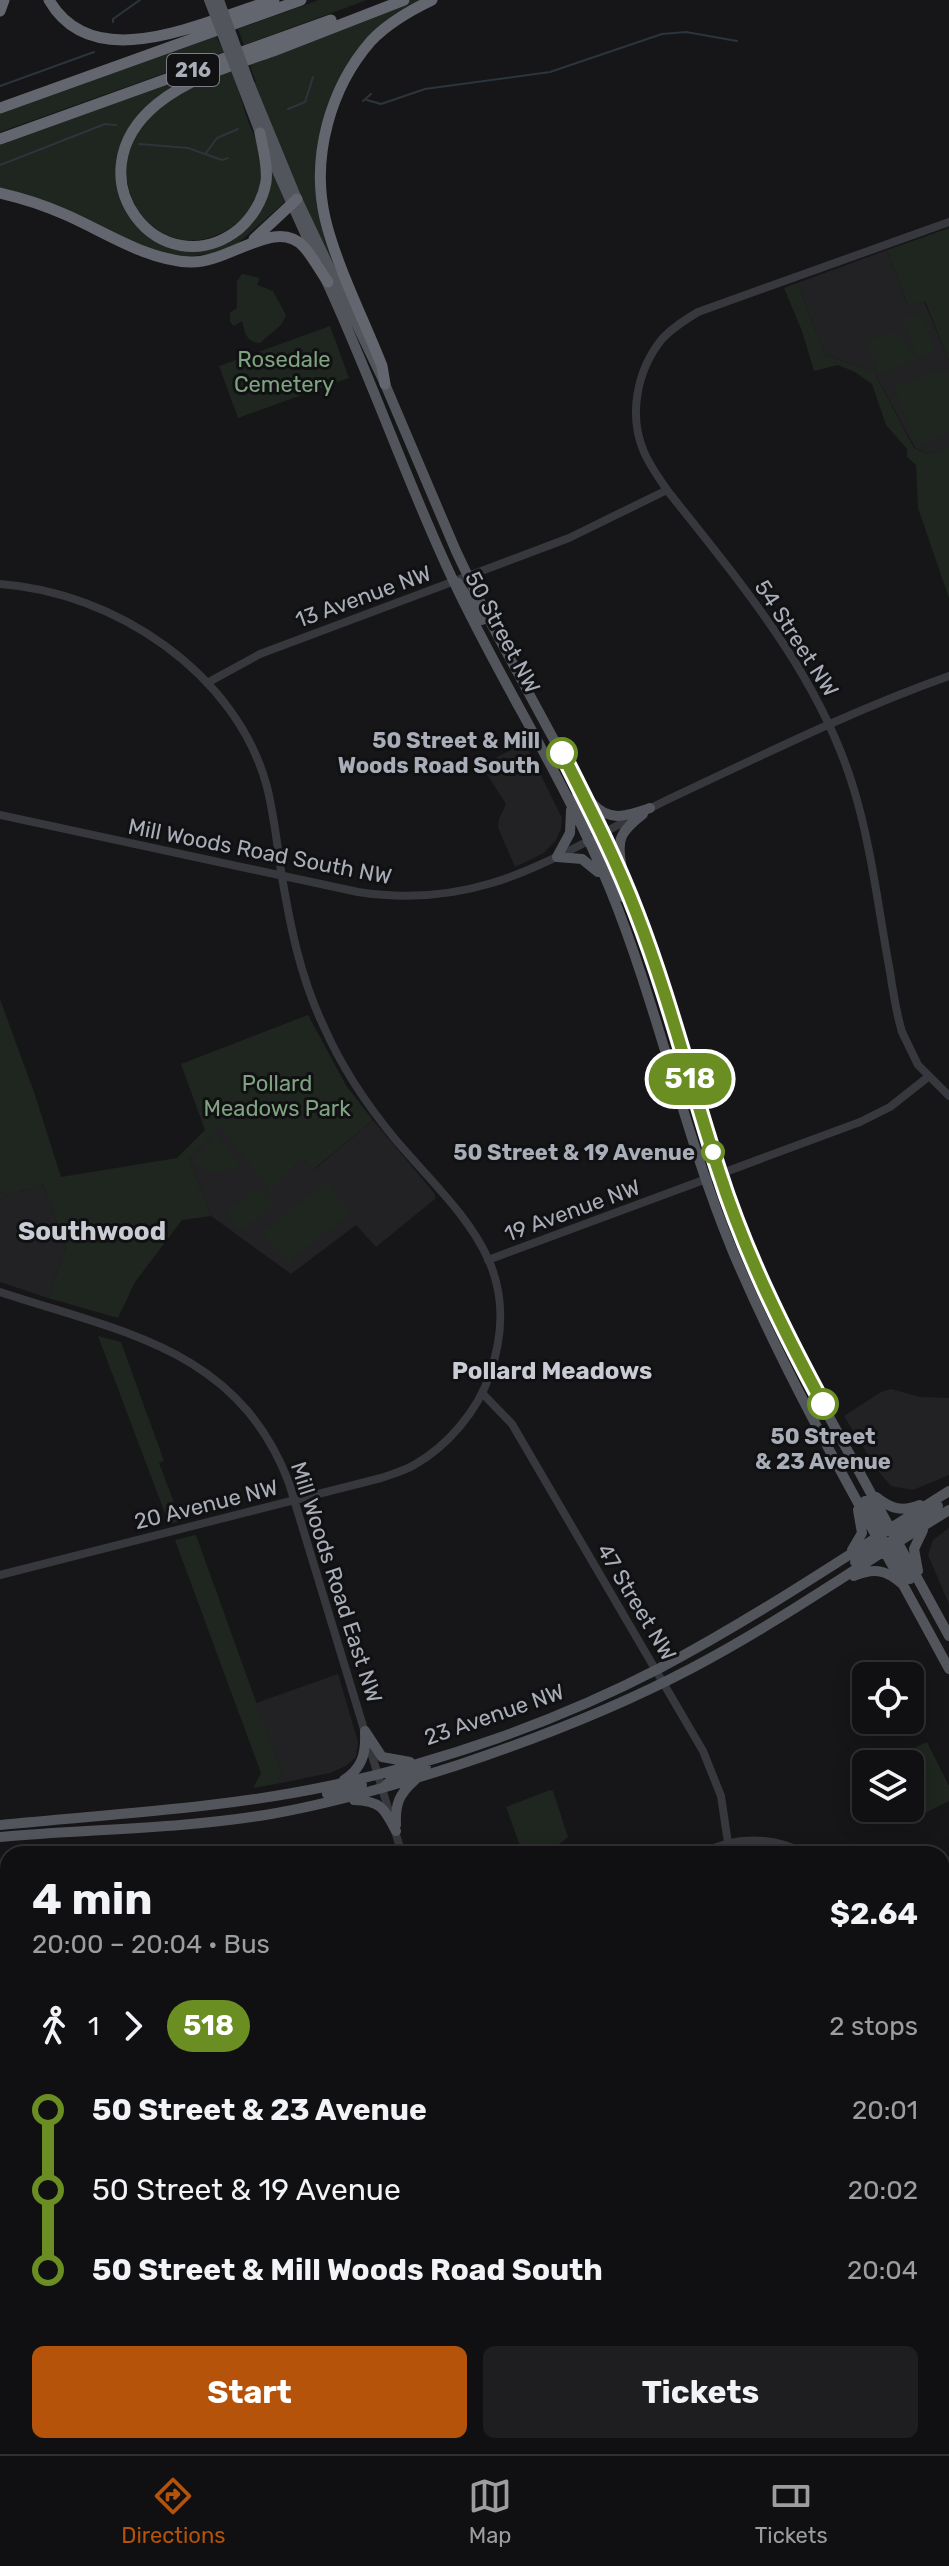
<!DOCTYPE html>
<meta charset="utf-8">
<style>
:root{--surface:#101012;--page:#1e1e20;--text:#f1f3f6;--muted:#9c9d9f;--line:#303032;--accent:#b45309}
body{margin:0;font-family:Rubik,sans-serif;background:var(--page);color:var(--text);height:100vh;display:flex;flex-direction:column;font-size:30px;white-space:nowrap}
*{box-sizing:border-box;margin:0}
p{font-size:26px;color:var(--muted)}
.icon{flex:none;width:44px;height:44px;fill:none;stroke:currentColor;stroke-width:2;stroke-linecap:round;stroke-linejoin:round}
.map{position:relative;flex:1;overflow:hidden}
.side{position:absolute;left:0px;top:1846px;width:950px;height:608px;display:flex;flex-direction:column;background:var(--surface);border-radius:24px 24px 0 0;box-shadow:0 4px 20px #0003,0 0 0 2px var(--line)}
.side>*{flex:none}
.badge{padding:0 16px;border-radius:26px;font-size:28px;line-height:52px}
.controls{position:absolute;left:852px;top:1662px;display:grid;gap:16px}
.controls a{display:grid;place-items:center;width:72px;height:72px;border-radius:12px;background:var(--surface);box-shadow:0 4px 20px #0003,0 0 0 2px var(--line);font-size:40px}
.map>.badge{position:absolute;translate:-50% -50%;box-shadow:0 0 0 4px #fff}
.legs{display:flex;align-items:center;gap:12px;height:88px;padding:0 32px;font-size:26px}
.legs p{margin-inline-start:auto}
.overview{display:flex;align-items:center;justify-content:space-between;height:136px;padding:0 32px}
h1{font-size:44px;font-weight:700;line-height:60px}
.primary-button{display:flex;gap:16px;margin-top:auto;padding:16px 32px}
.primary-button a{flex:1;height:92px;border-radius:12px;background:var(--accent);color:#fff;font-size:32px;font-weight:700;line-height:92px;text-align:center}
.primary-button a+a{background:var(--page);color:var(--text)}
ul{padding:0 32px;list-style:none}
li{display:flex;align-items:center;gap:28px;height:80px;font-size:30px}
li i{display:grid;place-items:center;width:12px;height:100%;margin:0 10px;background:currentColor}
li i::after{content:'';width:20px;height:20px;margin:-10px;border:6px solid;border-radius:50%;background:var(--surface)}
li p{margin-inline-start:auto}
li:first-child i{background:linear-gradient(#0000 50%,currentColor 0)}
li:last-child i{background:linear-gradient(currentColor 50%,#0000 0)}
.menu{display:flex;justify-content:space-around;align-items:center;height:112px;border-top:2px solid var(--line);background:var(--surface);font-size:22px;color:var(--muted)}
.menu a{display:grid;justify-items:center;gap:4px}
.menu .on{color:var(--accent)}
.map>svg:first-child{display:block}
.built{fill:#222225}
.green{fill:#1e261f}
.lines{fill:none;stroke-linecap:round;stroke-linejoin:round}
.stream{stroke:#2c353c;stroke-width:2}
.minor{stroke:#37383d;stroke-width:8}
.major{stroke:#53555c;stroke-width:10}
.highway{stroke:#63666e;stroke-width:11}
.major-bridge{stroke:#53555c;stroke-width:10}
.line-1-casing{stroke:#fff;stroke-width:18}
.line-1{stroke:#6b8e23;stroke-width:12}
.stop-1-dot{fill:#fff;stroke:#6b8e23;stroke-width:4}
.labels{text-anchor:middle;stroke-width:6;stroke-linejoin:round;paint-order:stroke}
.shield{fill:#111113;stroke:#7b7e86;stroke-width:2}
.shield-label{font-size:20px;font-weight:bold;fill:#a8adb8}
.park-label{font-size:22px;fill:#7fa381;stroke:#111113}
.street-label{font-size:22px;fill:#a8adb8;stroke:#111113}
.stop-label{font-size:22px;font-weight:bold;fill:#a8adb8;stroke:#111113;text-anchor:end}
.neighbourhood-label{font-size:24px;font-weight:bold;fill:#c9ccd4;stroke:#111113}
.quarter-label{font-size:26px;font-weight:bold;fill:#c9ccd4;stroke:#111113}
</style>
<div class="map">
<svg width="949" height="2454" viewBox="0 0 949 2454">
<rect width="100%" height="100%" fill="#161618"/>
<!-- built -->
<path class="built" d="M887,250L908,306L924,301L949,361V447L928,454L915,448L874,372L825,355L797,283Z
M525,743L562,818L561,829L556,840L544,853L515,867L498,828L499,819L506,804L481,765Z
M373,1120L435,1194V1199L376,1247L356,1225L291,1274L211,1216L189,1158L220,1126L270,1190L303,1159L315,1169Z
M43,1184L66,1248L48,1298L0,1282V1192L9,1195Z
M891,1389L920,1397L949,1398V1475L913,1490L891,1486L878,1471L844,1416L881,1392Z
M949,1528V1604L928,1555L933,1540Z
M338,1674L358,1742L356,1757L346,1766L330,1773L276,1784L282,1774L256,1703Z
M154,2446H275L278,2454H146Z"/>
<!-- green -->
<path class="green" d="M319,0H367L244,45L238,29Z
M412,0H421L344,73L332,95L318,145L341,281L289,172L253,84L256,82L249,63Z
M216,36L224,52L0,132V114Z
M231,69C237,84 241,99 246,115C252,134 265,153 264,173C263,192 250,214 235,225C157,280 87,174 151,112C173,91 204,80 231,69Z
M183,78L184,80L154,101L133,123L125,137L118,168L143,229L190,248L251,222L270,167L285,202L237,244L213,253L187,257L148,250L0,191V145Z
M949,228V361L925,301L908,306L887,250Z
M242,274L260,278L257,285L273,291L286,315C282,329 268,333 261,343C246,343 245,333 242,321L234,326L230,322V313L237,308V281Z
M797,283L825,355L874,372L914,448L928,454L949,447V598L918,508L916,465L907,457V449L886,425L872,384L855,372L838,365L814,371L802,331L784,288Z
M921,313L936,352L917,359L903,319Z
M330,326L349,378L238,418L219,366Z
M887,333C905,332 908,344 915,359L885,374L878,373L867,341Z
M939,370L949,373V432L919,445L914,443L894,387Z
M0,999L35,1095L61,1177L177,1158L205,1130L181,1064L308,1015L347,1087L373,1120L314,1169L303,1159L270,1191L220,1127L189,1158L211,1216L182,1220L135,1282L118,1318L48,1298L66,1248L43,1184L9,1195L0,1192Z
M214,1136H219L242,1165C227,1173 205,1177 195,1160Z
M326,1181L351,1212L288,1263L262,1233Z
M260,1187L274,1206L239,1232L225,1213Z
M98,1336L121,1342L164,1461L159,1463L181,1521L169,1524Z
M196,1535L282,1774L276,1784L253,1788L261,1773L175,1540Z
M927,1742L949,1786V1801L905,1823L897,1808H910V1764H881Z
M550,1790L553,1791L568,1837C556,1848 539,1854 523,1854L506,1807Z
M8,2055V2136L0,2124V2062Z
M8,2241V2339L0,2344V2255Z
M47,2446H154L146,2454H52Z"/>
<g class="lines">
<!-- stream -->
<path class="stream" d="M113,22V19L140,0
M0,86L94,52
M367,100L381,104L425,89L550,72L662,34L686,32L737,41
M363,101L371,94
M288,109L305,102L313,77
M139,144L188,148L222,160L228,158
M206,153L217,138L238,129
M0,165L105,124L116,125"/>
<!-- minor -->
<path class="minor" d="M949,222L698,312C685,320 672,328 662,339C637,370 628,415 644,452C650,466 659,478 667,490C741,584 821,676 855,793C872,851 879,913 890,972C893,992 896,1012 902,1032L918,1065L949,1096
M0,584C114,592 237,673 267,787C274,815 277,843 281,871C290,925 300,977 324,1027C342,1068 367,1105 395,1139C459,1214 527,1265 490,1374C478,1410 448,1446 414,1465C404,1471 392,1474 381,1478L0,1575
M207,683L260,654L569,538L667,490
M0,815L358,892C488,912 561,851 671,798C763,755 853,710 949,676
M488,1260L860,1122L890,1107L928,1077
M0,1292C121,1332 238,1348 289,1483L402,1854
M483,1394L512,1424L703,1751L721,1796L728,1843
M701,1854C734,1836 773,1836 806,1854
M942,1935L949,1932
M0,1968L8,1965
M942,2346L949,2374
M0,2381L8,2394
M41,2446L46,2454
M484,2446L488,2454"/>
<!-- major -->
<path class="major" d="M250,85L297,199L385,384L456,551L486,614L573,775L624,882L658,972L720,1174L764,1285L827,1413L949,1636
M243,88L260,133L316,258
M324,276C371,376 406,481 453,580C502,685 566,781 610,889C658,1007 684,1134 733,1252C794,1396 875,1531 949,1669
M458,583L482,620
M574,799L596,832
M591,802C609,823 627,816 650,808
M571,810L570,833L557,857L582,859L598,872
M588,841H593L600,847L623,897
M622,868C616,839 620,832 643,814
M876,1497C891,1509 902,1512 920,1505
M865,1501L884,1531
M893,1539L938,1506
M886,1542L910,1579
M852,1550L862,1533L858,1510
M855,1562L883,1541
M918,1571L914,1549L923,1530
M854,1576C873,1568 885,1569 901,1583
M365,1731L382,1757L410,1762
M344,1780C362,1768 366,1754 365,1733
M384,1787L393,1778L426,1766
M327,1794L362,1785
M354,1800C381,1801 384,1808 396,1831
M0,1825C108,1814 218,1809 324,1787C439,1763 556,1722 660,1668C760,1615 854,1551 949,1491
M396,1825C395,1804 399,1794 415,1780
M0,1837C90,1829 181,1829 271,1814C334,1803 396,1785 458,1765C539,1738 616,1708 692,1668C781,1621 863,1563 949,1510
M942,2411L949,2410
M942,2421L949,2419
M757,2454L791,2446
M793,2454L830,2446"/>
<!-- highway -->
<path class="highway" d="M49,0C95,80 210,18 274,0
M0,11L4,0
M0,108L301,0
M260,133C263,149 268,166 266,182C263,200 252,218 239,229C162,290 68,177 157,104C190,77 233,65 273,51C317,34 360,17 404,0
M0,139L331,20
M0,193C22,198 44,205 64,214C104,231 145,260 190,262C228,264 276,216 304,247C313,257 320,271 328,282
M254,239L297,199
M385,384L382,366C364,320 336,265 325,218C311,157 330,88 371,41C387,24 411,10 432,0"/>
<!-- major-bridge -->
<path class="major-bridge" d="M209,0L243,88
M219,0L250,85"/>
</g>
<g class="lines">
<defs>
<path id="line-1" d="M562,753C588,805 615,857 636,912C669,997 691,1086 719,1172C745,1253 783,1330 823,1404"/>
</defs>
<!-- line-1 casing -->
<use href="#line-1" class="line-1-casing"/>
<!-- line-1 -->
<use href="#line-1" class="line-1"/>
</g>
<!-- markers -->
<g class="stop-1-dot">
<circle cx="562" cy="753" r="14"/>
<circle cx="713" cy="1152" r="10"/>
<circle cx="823" cy="1404" r="14"/>
</g>
<g class="labels">
<!-- shield labels -->
<rect class="shield" x="167" y="54" width="52" height="32" rx="6"/>
<g class="shield-label">
<text x="193" y="77">216</text>
</g>
<!-- park labels -->
<g class="park-label">
<text x="284" y="367">Rosedale<tspan x="284" dy="25">Cemetery</tspan></text>
<text x="277" y="1091">Pollard<tspan x="277" dy="25">Meadows Park</tspan></text>
</g>
<!-- street labels -->
<g class="street-label">
<text transform="translate(363 596) rotate(-20)" y="8">13 Avenue NW</text>
<text transform="translate(503 632) rotate(62)" y="8">50 Street NW</text>
<text transform="translate(797 638) rotate(57)" y="8">54 Street NW</text>
<text transform="translate(260 851) rotate(11)" y="8">Mill Woods Road South NW</text>
<text transform="translate(572 1210) rotate(-20)" y="8">19 Avenue NW</text>
<text transform="translate(206 1504) rotate(-14)" y="8">20 Avenue NW</text>
<text transform="translate(337 1582) rotate(72)" y="8">Mill Woods Road East NW</text>
<text transform="translate(637 1602) rotate(59)" y="8">47 Street NW</text>
<text transform="translate(494 1714) rotate(-19)" y="8">23 Avenue NW</text>
</g>
<!-- stop labels -->
<g class="stop-label">
<text x="540" y="748">50 Street &amp; Mill<tspan x="540" dy="25">Woods Road South</tspan></text>
<text x="695" y="1160">50 Street &amp; 19 Avenue</text>
<text x="823" y="1444" text-anchor="middle">50 Street<tspan x="823" dy="25">&amp; 23 Avenue</tspan></text>
</g>
<!-- neighbourhood labels -->
<g class="neighbourhood-label">
<text x="552" y="1379">Pollard Meadows</text>
</g>
<!-- quarter labels -->
<g class="quarter-label">
<text x="92" y="1240">Southwood</text>
</g>
</g>
</svg>
<div class="controls">
<a><svg class="icon" aria-label="locate" viewBox="0 0 24 24"><circle cx="12" cy="12" r="6"/><path d="M12 2v4M12 18v4M2 12h4M18 12h4"/></svg></a>
<a><svg class="icon" aria-label="layers" viewBox="0 0 24 24"><path d="M12 4l9 5-9 5-9-5zM3 14l9 5 9-5"/></svg></a>
</div>
<b class="badge" style="left:690px;top:1079px;background:#6b8e23;color:#fff">518</b>
<section class="side">
<div class="overview"><div><h1>4 min</h1><p>20:00 – 20:04 · Bus</p></div><b>$2.64</b></div>
<div class="legs"><svg class="icon" aria-label="walk" viewBox="0 0 24 24"><circle cx="13" cy="4" r="2"/><path d="M13 8l-2 6 4 7M11 14l-3 7M7 12l3-4h3l4 4"/></svg>1<svg class="icon" aria-label="forward" viewBox="0 0 24 24"><path d="M9 5l7 7-7 7"/></svg><b class="badge" style="background:#6b8e23;color:#fff">518</b><p>2 stops</p></div>
<ul>
<li><i style="color:#6b8e23"></i><b>50 Street &amp; 23 Avenue</b><p>20:01</p></li>
<li><i style="color:#6b8e23"></i><span>50 Street &amp; 19 Avenue</span><p>20:02</p></li>
<li><i style="color:#6b8e23"></i><b>50 Street &amp; Mill Woods Road South</b><p>20:04</p></li>
</ul>
<div class="primary-button"><a>Start</a><a>Tickets</a></div>
</section>
</div>
<nav class="menu">
<a class="on"><svg class="icon" aria-label="directions" viewBox="0 0 24 24"><path d="M12 3l9 9-9 9-9-9zM9 14v-3h6M13 9l2 2-2 2"/></svg>Directions</a>
<a><svg class="icon" aria-label="map" viewBox="0 0 24 24"><path d="M3 6l6-2 6 2 6-2v14l-6 2-6-2-6 2zM9 4v14M15 6v14"/></svg>Map</a>
<a><svg class="icon" aria-label="tickets" viewBox="0 0 24 24"><path d="M3 7h18v10H3zM15 7v10"/></svg>Tickets</a>
</nav>
